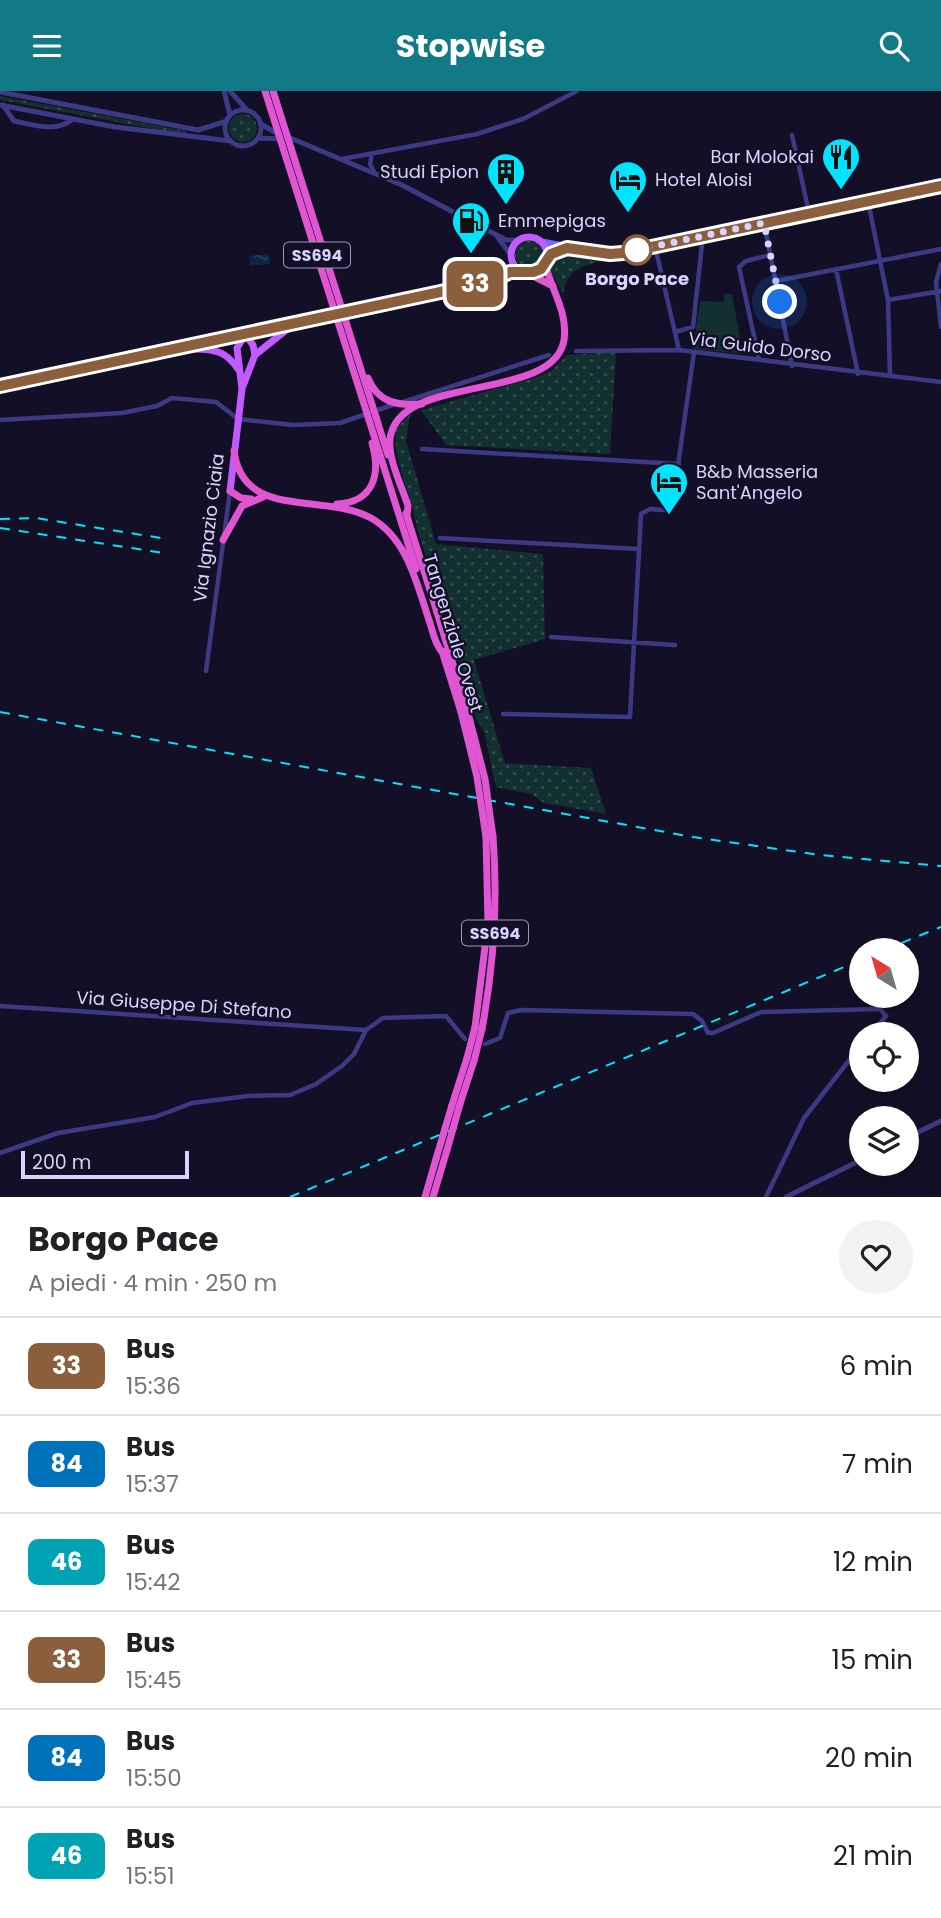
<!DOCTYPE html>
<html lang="it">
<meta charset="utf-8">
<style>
:root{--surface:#fff;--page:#f2f2f2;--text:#202124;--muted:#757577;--line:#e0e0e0;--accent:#127987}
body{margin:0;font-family:Poppins,sans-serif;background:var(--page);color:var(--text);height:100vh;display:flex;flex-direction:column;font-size:26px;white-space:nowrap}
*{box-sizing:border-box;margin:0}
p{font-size:23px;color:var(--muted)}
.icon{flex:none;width:38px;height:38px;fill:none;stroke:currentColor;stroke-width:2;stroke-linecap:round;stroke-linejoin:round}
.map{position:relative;height:1106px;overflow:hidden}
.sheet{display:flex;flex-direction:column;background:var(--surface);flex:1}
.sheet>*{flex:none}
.badge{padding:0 14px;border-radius:10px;font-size:24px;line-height:46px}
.needle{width:46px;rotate:323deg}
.tools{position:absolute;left:849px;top:847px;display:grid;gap:14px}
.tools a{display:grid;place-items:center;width:70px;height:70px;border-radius:50%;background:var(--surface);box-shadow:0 4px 10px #0003;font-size:35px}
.scale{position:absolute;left:21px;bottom:18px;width:168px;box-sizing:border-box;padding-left:7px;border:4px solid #d9d4ff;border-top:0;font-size:19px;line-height:24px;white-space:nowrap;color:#d9d4ff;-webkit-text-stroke:5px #130f26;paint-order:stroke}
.you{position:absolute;width:35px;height:35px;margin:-18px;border:5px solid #fff;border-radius:50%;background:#1a73e8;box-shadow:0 0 0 10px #1a73e833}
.map>.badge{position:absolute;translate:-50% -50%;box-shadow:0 0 0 4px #fff}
.round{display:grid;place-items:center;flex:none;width:74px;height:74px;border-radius:37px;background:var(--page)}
.summary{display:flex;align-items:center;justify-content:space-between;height:119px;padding:0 28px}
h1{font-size:33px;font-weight:700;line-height:52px}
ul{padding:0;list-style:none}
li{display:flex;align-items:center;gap:21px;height:98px;padding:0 28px;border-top:2px solid var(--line)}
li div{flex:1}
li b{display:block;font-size:26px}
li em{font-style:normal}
li .badge{min-width:77px;font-weight:700;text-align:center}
header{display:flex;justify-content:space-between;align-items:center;height:91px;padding:0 28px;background:var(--accent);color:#fff;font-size:32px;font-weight:700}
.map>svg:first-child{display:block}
.grass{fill:url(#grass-dots)}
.green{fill:#12302f}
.water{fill:url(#water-ripples)}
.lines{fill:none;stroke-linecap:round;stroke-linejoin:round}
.minor{stroke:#3d3a85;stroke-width:4.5}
.tertiary{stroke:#3d3a85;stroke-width:5}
.secondary{stroke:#6f6bff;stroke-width:6}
.primary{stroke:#c25bff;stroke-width:7}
.trunk{stroke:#e055d1;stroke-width:7}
.rail{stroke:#00e5ff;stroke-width:2;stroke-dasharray:10 9;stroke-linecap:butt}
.trunk-bridge{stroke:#e055d1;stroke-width:7}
.line-casing{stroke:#fff;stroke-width:16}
.line{stroke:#8b5e3c;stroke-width:10}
.walk{stroke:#d9d4ff;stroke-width:7;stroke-dasharray:0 12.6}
.stop-dot{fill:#fff;stroke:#8b5e3c;stroke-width:3.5}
.labels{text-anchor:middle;stroke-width:5;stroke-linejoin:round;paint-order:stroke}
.shield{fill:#130f26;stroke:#9e99be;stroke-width:2}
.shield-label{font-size:16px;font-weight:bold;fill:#d9d4ff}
.poi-label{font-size:18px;fill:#d9d4ff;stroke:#130f26;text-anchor:start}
.stop-label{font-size:18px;font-weight:bold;fill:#d9d4ff;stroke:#130f26}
.street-label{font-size:18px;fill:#d9d4ff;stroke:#130f26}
</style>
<header><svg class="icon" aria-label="menu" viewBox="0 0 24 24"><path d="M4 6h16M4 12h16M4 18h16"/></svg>Stopwise<svg class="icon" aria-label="search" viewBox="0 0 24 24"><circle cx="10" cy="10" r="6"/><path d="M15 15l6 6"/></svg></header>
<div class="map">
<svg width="941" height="1106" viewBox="0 0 941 1106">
<defs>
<pattern id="grass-dots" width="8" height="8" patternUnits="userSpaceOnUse" patternTransform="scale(1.75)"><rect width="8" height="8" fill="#12302f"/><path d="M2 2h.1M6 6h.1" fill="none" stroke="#344d4e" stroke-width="1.8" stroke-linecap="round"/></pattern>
<pattern id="water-ripples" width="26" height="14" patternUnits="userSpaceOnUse" patternTransform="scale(1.75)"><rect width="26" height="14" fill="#0c2248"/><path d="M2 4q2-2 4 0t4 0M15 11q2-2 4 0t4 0" fill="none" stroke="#2f4163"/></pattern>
</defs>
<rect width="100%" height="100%" fill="#130f26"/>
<!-- grass -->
<path class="grass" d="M0,5L186,40L187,42L186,44L0,9Z
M229 37a14 14 0 1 1 28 0a14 14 0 1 1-28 0Z
M515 164a14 14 0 1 1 28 0a14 14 0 1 1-28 0Z
M566,160L613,168C590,172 566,176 563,203L549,176L551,168Z
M616,261L610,363L446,354L421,319L536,286L550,281L567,264Z
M410,323L406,350L436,453L543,463L545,548L474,569L505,672L591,677L606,723L544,712L531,703L496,696L484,640L476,628L473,612L417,438C413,407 391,366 396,338Z"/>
<!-- green -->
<path class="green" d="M724,203H732L743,263L693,258L700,210L724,211Z"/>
<!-- water -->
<path class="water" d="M269,163L270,173L250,175L249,165Z"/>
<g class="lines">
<!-- minor -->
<path class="minor" d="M792,44L809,122
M372,63L370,73L374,81
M342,68L477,43L523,28L577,0
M868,110L888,209L890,284
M764,132L792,275
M655,155L679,259
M941,173L936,191L941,236
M836,178L858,283
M776,190L941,158
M888,209L941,200
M675,241L693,236L703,144
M576,260L679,259L941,291
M759,268L739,176L746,170L770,164
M403,311L549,264
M0,329L122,322L157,315L172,307L216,311L238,328L293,334L340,332L395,313
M422,358L679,373
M440,447L638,458
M551,546L675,554
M206,580L230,400
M503,623L630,626L641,423L650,418L663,419L673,410L694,261
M0,915L366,939
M485,953L500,947L508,922L521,919L693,923L702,930L708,942H713L761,921L880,918L886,925L871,943
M0,1062L58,1042L155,1026L192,1012L248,1005L290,1004L316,993L342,975L354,963L366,939L383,927L446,925L465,948
M766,1106L804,1027L861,954"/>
<!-- tertiary -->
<path class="tertiary" d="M224,0L230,24
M230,0L247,19
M0,1L198,39L227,30
M0,14L115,36L231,50
M3,14L14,30C34,34 56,42 73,28
M225 37a18 18 0 1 1 36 0a18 18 0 1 1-36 0Z
M261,33L278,43
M288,46L402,94L506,149H519
M258,47L282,48
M498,147L511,164
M906,1047L941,1030
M786,1106L861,1069"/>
<!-- secondary -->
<path class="secondary" d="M539,150L610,163L941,95
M546,169L565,158"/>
<!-- primary -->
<path class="primary" d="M511 164a18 18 0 1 1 36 0a18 18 0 1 1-36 0Z
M245,243L253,254L255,264
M195,258C215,258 227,261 238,278
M0,295L492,190L510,181H522
M243,295L255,264L290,236
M230,400L242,298L237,257L245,244"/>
<!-- trunk -->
<path class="trunk" d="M527,182L553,195
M376,326L388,364
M369,329L416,478
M234,360C243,430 324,401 371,427C408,448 417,494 430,532C433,542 435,553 442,561
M230,400L241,407L251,408
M337,413C374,411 381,383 372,352
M406,422L467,618
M407,425L408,415C402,395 388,369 390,348C398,281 554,312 564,249C568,220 551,199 545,172
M223,449L242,415L263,406
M442,560L461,621
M475,936L488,832L486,746
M482,938C494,874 498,811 493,746
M460,1013L474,970
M452,1014L467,967
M425,1106L436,1068
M433,1106L447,1059"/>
<!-- rail -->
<path class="rail" d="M0,428L36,427L167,448
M0,437L164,462
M0,621L693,746L820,764L941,775
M884,859L941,836
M290,1106L861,869"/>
<!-- trunk-bridge -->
<path class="trunk-bridge" d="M265,0L369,329
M273,0L376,326
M368,287C378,312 398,315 422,313
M467,618L485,688L493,746
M461,621L477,686L486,746
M467,967L475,936
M474,970L482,938
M447,1059L460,1013
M436,1068L452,1014"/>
</g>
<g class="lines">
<defs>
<path id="line" d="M0,295L492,190L510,181H533L541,178L551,163L567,157L610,163L623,162L941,95"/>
</defs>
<!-- line casing -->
<use href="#line" class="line-casing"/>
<!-- line -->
<use href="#line" class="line"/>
<!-- walk -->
<path class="walk" d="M637,159L764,132L780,211"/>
</g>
<!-- icons -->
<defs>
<symbol id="restaurant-pin" viewBox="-11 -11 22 30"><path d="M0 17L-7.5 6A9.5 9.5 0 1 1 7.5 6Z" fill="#00e5ff" stroke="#130f26"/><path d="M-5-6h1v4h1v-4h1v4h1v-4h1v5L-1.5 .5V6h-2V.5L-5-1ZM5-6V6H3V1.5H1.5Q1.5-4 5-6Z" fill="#111"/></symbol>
<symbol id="building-pin" viewBox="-11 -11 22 30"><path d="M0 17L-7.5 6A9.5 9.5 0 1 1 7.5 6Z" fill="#00e5ff" stroke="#130f26"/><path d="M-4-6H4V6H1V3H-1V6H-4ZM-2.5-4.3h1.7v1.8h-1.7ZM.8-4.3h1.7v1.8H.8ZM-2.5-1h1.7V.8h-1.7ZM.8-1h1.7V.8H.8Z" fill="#111"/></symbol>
<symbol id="hotel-pin" viewBox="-11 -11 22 30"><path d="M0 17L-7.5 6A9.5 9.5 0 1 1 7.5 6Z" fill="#00e5ff" stroke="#130f26"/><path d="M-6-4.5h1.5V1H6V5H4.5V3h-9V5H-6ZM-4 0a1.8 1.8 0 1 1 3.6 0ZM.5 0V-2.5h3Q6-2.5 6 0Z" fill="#111"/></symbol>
<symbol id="fuel-pin" viewBox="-11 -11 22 30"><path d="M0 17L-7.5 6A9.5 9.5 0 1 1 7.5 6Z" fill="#00e5ff" stroke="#130f26"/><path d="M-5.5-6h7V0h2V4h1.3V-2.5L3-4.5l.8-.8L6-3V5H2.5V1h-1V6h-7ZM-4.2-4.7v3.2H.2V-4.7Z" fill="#111"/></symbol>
</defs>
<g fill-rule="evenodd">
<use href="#restaurant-pin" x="819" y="44" width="44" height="60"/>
<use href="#building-pin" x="484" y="59" width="44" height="60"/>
<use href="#hotel-pin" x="606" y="67" width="44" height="60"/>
<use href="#fuel-pin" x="449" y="108" width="44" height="60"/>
<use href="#hotel-pin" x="647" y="369" width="44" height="60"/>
</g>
<!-- markers -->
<circle class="stop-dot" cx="637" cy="159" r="14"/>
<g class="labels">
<!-- shield labels -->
<g class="shield">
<rect x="284" y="151.5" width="66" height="25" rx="5"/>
<rect x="462" y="829.5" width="66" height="25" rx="5"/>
</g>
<g class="shield-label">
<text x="317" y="170">SS694</text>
<text x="495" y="848">SS694</text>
</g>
<!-- poi labels -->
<g class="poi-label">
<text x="814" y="72" text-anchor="end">Bar Molokai</text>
<text x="479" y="87" text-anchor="end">Studi Epion</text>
<text x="655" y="95">Hotel Aloisi</text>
<text x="498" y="136">Emmepigas</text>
<text x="696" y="387">B&amp;b Masseria<tspan x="696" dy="21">Sant'Angelo</tspan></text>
</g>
<!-- stop labels -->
<g class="stop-label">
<text x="637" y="194">Borgo Pace</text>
</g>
<!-- street labels -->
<g class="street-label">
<text transform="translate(760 256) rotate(7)" y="6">Via Guido Dorso</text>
<text transform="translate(209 437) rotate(-83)" y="6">Via Ignazio Ciaia</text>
<text transform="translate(453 542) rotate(73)" y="6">Tangenziale Ovest</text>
<text transform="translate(184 914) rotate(4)" y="6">Via Giuseppe Di Stefano</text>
</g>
</g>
</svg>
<div class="tools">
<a><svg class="needle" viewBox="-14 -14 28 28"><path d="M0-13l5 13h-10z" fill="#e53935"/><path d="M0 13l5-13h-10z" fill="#757577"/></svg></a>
<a><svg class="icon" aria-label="locate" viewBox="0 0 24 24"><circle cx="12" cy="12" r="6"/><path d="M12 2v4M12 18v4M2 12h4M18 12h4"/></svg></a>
<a><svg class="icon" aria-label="layers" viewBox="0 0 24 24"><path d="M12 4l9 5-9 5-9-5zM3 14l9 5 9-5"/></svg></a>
</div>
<div class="scale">200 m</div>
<div class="you" style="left:780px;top:211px"></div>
<b class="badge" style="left:475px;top:193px;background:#8b5e3c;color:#fff">33</b>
</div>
<section class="sheet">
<div class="summary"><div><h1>Borgo Pace</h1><p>A piedi · 4 min · 250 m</p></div><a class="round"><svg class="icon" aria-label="heart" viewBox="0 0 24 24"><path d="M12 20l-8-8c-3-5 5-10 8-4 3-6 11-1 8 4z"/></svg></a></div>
<ul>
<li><span class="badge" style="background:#8b5e3c;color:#fff">33</span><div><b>Bus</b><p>15:36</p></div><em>6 min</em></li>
<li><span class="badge" style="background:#0072bc;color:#fff">84</span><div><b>Bus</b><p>15:37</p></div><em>7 min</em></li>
<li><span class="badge" style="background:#00a3b4;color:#fff">46</span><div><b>Bus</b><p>15:42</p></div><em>12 min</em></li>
<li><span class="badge" style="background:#8b5e3c;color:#fff">33</span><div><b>Bus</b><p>15:45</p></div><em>15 min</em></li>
<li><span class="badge" style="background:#0072bc;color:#fff">84</span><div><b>Bus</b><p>15:50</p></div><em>20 min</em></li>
<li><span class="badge" style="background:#00a3b4;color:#fff">46</span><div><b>Bus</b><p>15:51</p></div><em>21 min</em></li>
</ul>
</section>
